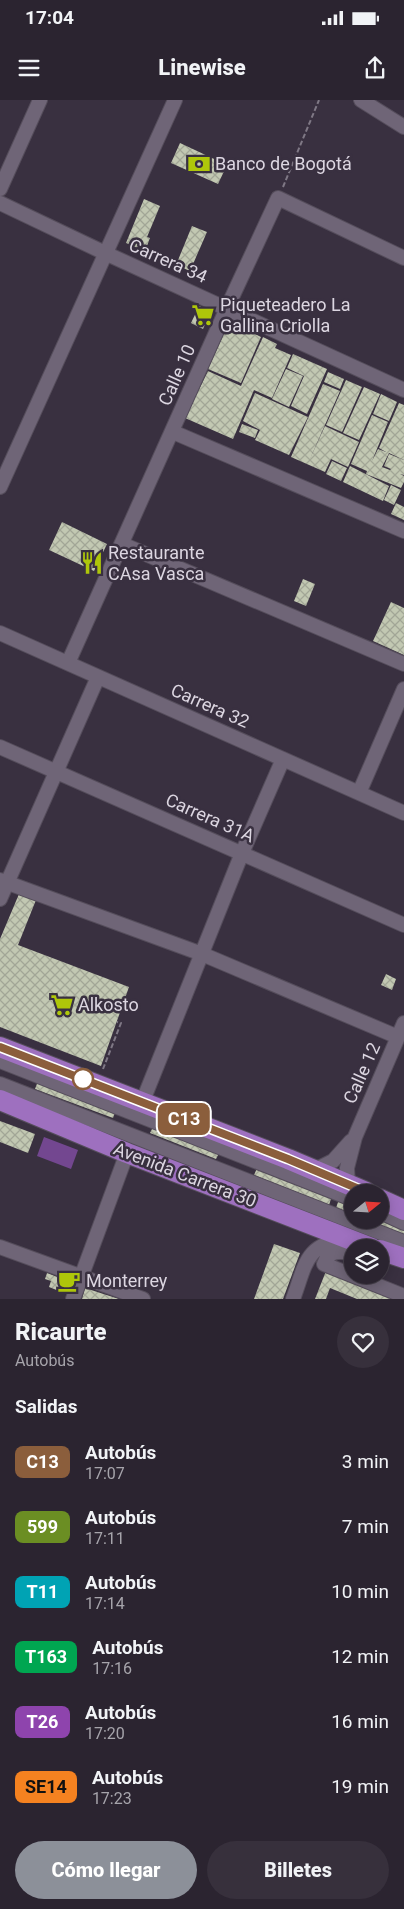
<!DOCTYPE html>
<html lang="es">
<meta charset="utf-8">
<style>
:root{--surface:#2b2430;--page:#37303c;--text:#f1f3f6;--muted:#a6a4ab;--line:#47414c;--accent:#8c9099}
body{margin:0;font-family:Roboto,sans-serif;background:var(--page);color:var(--text);height:100vh;display:flex;flex-direction:column;font-size:19px;white-space:nowrap}
*{box-sizing:border-box;margin:0}
p{font-size:16px;color:var(--muted)}
.icon{flex:none;width:28px;height:28px;fill:none;stroke:currentColor;stroke-width:2;stroke-linecap:round;stroke-linejoin:round}
.map{position:relative;height:1199px;overflow:hidden}
.side{display:flex;flex-direction:column;background:var(--surface);flex:1}
.side>*{flex:none}
.badge{padding:0 10px;border-radius:8px;font-size:18px;line-height:32px}
.needle{width:32px;rotate:72deg}
.tools{position:absolute;left:344px;top:1084px;display:grid;gap:10px}
.tools a{display:grid;place-items:center;width:45px;height:45px;border-radius:50%;background:var(--surface);box-shadow:0 2px 12px #0003,0 0 0 1px var(--line);font-size:25px}
.map>.badge{position:absolute;translate:-50% -50%;box-shadow:0 0 0 2px #fff}
h2{padding:0 15px;font-size:19px;line-height:45px}
.round{display:grid;place-items:center;flex:none;width:52px;height:52px;border-radius:26px;background:var(--page)}
.headline{display:flex;align-items:center;justify-content:space-between;height:85px;padding:0 15px}
h1{font-size:24px;font-weight:800;line-height:38px}
.primary-button{display:flex;gap:10px;margin-top:auto;padding:10px 15px}
.primary-button a{flex:1;height:58px;border-radius:30px;background:var(--accent);color:#fff;font-size:20px;font-weight:800;line-height:58px;text-align:center}
.primary-button a+a{background:var(--page);color:var(--text)}
ul{padding:0;list-style:none}
li{display:flex;align-items:center;gap:15px;height:65px;padding:0 15px}
li div{flex:1}
li b{display:block;font-size:19px}
li em{font-style:normal}
li .badge{min-width:55px;font-weight:700;text-align:center}
.status{display:flex;justify-content:space-between;align-items:center;height:35px;padding:0 25px;background:var(--surface);direction:ltr}
.status svg{height:14px;fill:currentColor}
header{display:flex;justify-content:space-between;align-items:center;height:65px;padding:0 15px;background:var(--surface);font-size:22px;font-weight:800}
.map>svg:first-child{display:block}
.pitch{fill:#734790}
.building{fill:url(#building-cross-hatch)}
.lines{fill:none;stroke-linecap:round;stroke-linejoin:round}
.minor-casing{stroke:#554d5b;stroke-width:16}
.highway-casing{stroke:#554d5b;stroke-width:22}
.path{stroke:#7f7885;stroke-width:2;stroke-dasharray:5 2.5;stroke-linecap:butt}
.minor{stroke:#6f6577;stroke-width:14}
.highway{stroke:#9e70bf;stroke-width:20}
.line-casing{stroke:#fff;stroke-width:11}
.line{stroke:#8b5e3c;stroke-width:8}
.stop-dot{fill:#fff;stroke:#8b5e3c;stroke-width:2.5}
.labels{text-anchor:middle;stroke-width:5;stroke-linejoin:round;paint-order:stroke}
.poi-label{font-size:18px;fill:#dcd6e1;stroke:#393040;text-anchor:start}
.street-label{font-size:18px;fill:#dcd6e1;stroke:#393040}
</style>
<div class="status"><b>17:04</b><svg viewBox="0 0 49 12"><path d="M0 12V9h3v3zM5 12V6h3v6zM10 12V3h3v9zM15 12V0h3v12zM26 1h20v11H26zM47 4h2v5h-2z"/></svg></div>
<header><svg class="icon" aria-label="menu" viewBox="0 0 24 24"><path d="M4 6h16M4 12h16M4 18h16"/></svg>Linewise<svg class="icon" aria-label="share" viewBox="0 0 24 24"><path d="M12 15V3M7 8l5-5 5 5M5 13v7h14v-7"/></svg></header>
<div class="map">
<svg width="404" height="1199" viewBox="0 0 404 1199">
<defs>
<pattern id="building-cross-hatch" width="8" height="8" patternUnits="userSpaceOnUse" patternTransform="scale(1.25)"><rect width="8" height="8" fill="#c2c8b2"/><path d="M0 0l8 8M0 8l8-8" fill="none" stroke="#a2a696"/></pattern>
</defs>
<rect width="100%" height="100%" fill="#393040"/>
<!-- pitch -->
<path class="pitch" d="M44,1037L78,1050L71,1069L37,1056Z"/>
<!-- building -->
<path class="building" d="M180,43L227,65L218,84L171,63Z
M144,99L160,106L147,137L150,138L145,151L126,143Z
M192,126L207,132L190,171L176,165Z
M199,206L211,211L203,229L191,223Z
M233,223L261,237L241,283L208,269L227,227Z
M263,237L277,244L275,248L291,255L272,298L254,290L233,339L185,318L208,271L241,286Z
M293,254L327,269L307,314L291,306L304,276L287,268Z
M286,269L303,276L289,307L272,299Z
M328,272L344,279L340,289L324,282Z
M346,280L362,287L342,332L326,325Z
M323,284L340,291L309,361L325,326L359,342L348,367L331,359L325,372L291,357Z
M364,287L380,294L359,340L343,333Z
M255,293L308,317L289,355L255,340L260,330L243,321Z
M381,294L397,302L389,321L373,314Z
M399,303L404,305V360L389,353L382,367L390,370L391,369L384,366L389,354L404,360V375L400,374L404,376V382L401,388L366,374L367,371L351,364L372,315L388,322L372,361L378,349L386,352L379,348Z
M242,324L258,330L255,338L239,332Z
M332,361L347,368L341,381L326,374Z
M350,366L389,386L383,401L343,382Z
M391,385L401,390L394,405L384,400Z
M396,403L404,407V420L391,414Z
M62,422L107,444L94,471L49,450Z
M303,479L315,484L306,506L294,501Z
M391,502L404,508V555L373,541Z
M19,794L36,800L18,845L129,887L101,966L0,927V839Z
M386,874L396,879L392,890L381,885Z
M38,981L116,1010L113,1018L35,989Z
M0,1021L35,1034L28,1053L0,1042Z
M154,1025L220,1051L216,1059L150,1033Z
M258,1066L332,1096L329,1105L254,1075Z
M339,1099L352,1105V1115L336,1108Z
M380,1118L404,1129V1137L364,1120H380Z
M274,1144L300,1153L283,1199H254Z
M326,1171L396,1199H357L330,1188L326,1199H315Z
M47,1173L73,1183L69,1195L49,1187L51,1181L45,1179Z
M85,1188L119,1199H82Z"/>
<g class="lines">
<defs>
<path id="minor" d="M361,0L404,27
M0,89L40,0
M0,103L105,153L404,290
M173,332L404,431
M0,387L175,0
M122,444L404,564
M0,533L404,713
M68,563L227,208L278,98L404,158
M0,647L404,825
M359,693L404,589
M0,780L202,854L398,937
M0,799L98,577
M0,961L352,1099
M0,984L404,1142
M142,1003L242,753L283,659
M315,1070L333,1061L351,1041
M348,1085L347,1068L355,1037L404,923
M380,1112L404,1123
M0,1147L143,1199
M352,1153C339,1151 329,1150 324,1164L404,1196
M73,1199L127,1053
M293,1199C306,1164 305,1144 347,1139"/>
<path id="highway" d="M0,947L288,1059L366,1092
M0,1000L127,1053L372,1148
M380,1099L404,1110
M380,1150L404,1158"/>
</defs>
<!-- minor casing -->
<use href="#minor" class="minor-casing"/>
<!-- highway casing -->
<use href="#highway" class="highway-casing"/>
<!-- path -->
<path class="path" d="M283,87L319,0
M103,969L121,923L117,922"/>
<!-- minor -->
<use href="#minor" class="minor"/>
<!-- highway -->
<use href="#highway" class="highway"/>
</g>
<g class="lines">
<defs>
<path id="line" d="M0,947L288,1059L366,1092"/>
</defs>
<!-- line casing -->
<use href="#line" class="line-casing"/>
<!-- line -->
<use href="#line" class="line"/>
</g>
<!-- icons -->
<defs>
<symbol id="bank-bare" viewBox="-9 -9 18 18"><path d="M-6-4H6V4H-6ZM0-2.3a2.3 2.3 0 1 0 0 4.6a2.3 2.3 0 1 0 0-4.6Z" fill="#aec60a" stroke="#393040" stroke-width="2.5" paint-order="stroke"/></symbol>
<symbol id="supermarket-bare" viewBox="-9 -9 18 18"><path d="M-6-5.5h2.5l.6 2H6L4.5 2H-2.5L-4.4-4H-6ZM-1.5 3.2a1.3 1.3 0 1 0 .1 0ZM3 3.2a1.3 1.3 0 1 0 .1 0Z" fill="#aec60a" stroke="#393040" stroke-width="2.5" paint-order="stroke"/></symbol>
<symbol id="restaurant-bare" viewBox="-9 -9 18 18"><path d="M-5-6h1v4h1v-4h1v4h1v-4h1v5L-1.5 .5V6h-2V.5L-5-1ZM5-6V6H3V1.5H1.5Q1.5-4 5-6Z" fill="#aec60a" stroke="#393040" stroke-width="2.5" paint-order="stroke"/></symbol>
<symbol id="cafe-bare" viewBox="-9 -9 18 18"><path d="M-5.5-4.5H6V0H3Q3 3.5 0 3.5H-2.5Q-5.5 3.5-5.5 0ZM3-3.2v2h1.7v-2ZM-6 4.5H4V6H-6Z" fill="#aec60a" stroke="#393040" stroke-width="2.5" paint-order="stroke"/></symbol>
</defs>
<g fill-rule="evenodd">
<use href="#bank-bare" x="183" y="48" width="32" height="32"/>
<use href="#supermarket-bare" x="187" y="199" width="32" height="32"/>
<use href="#restaurant-bare" x="76" y="447" width="32" height="32"/>
<use href="#supermarket-bare" x="46" y="889" width="32" height="32"/>
<use href="#cafe-bare" x="53" y="1165" width="32" height="32"/>
</g>
<!-- markers -->
<circle class="stop-dot" cx="83" cy="979" r="10"/>
<g class="labels">
<!-- poi labels -->
<g class="poi-label">
<text x="215" y="70">Banco de Bogotá</text>
<text x="220" y="211">Piqueteadero La<tspan x="220" dy="21">Gallina Criolla</tspan></text>
<text x="108" y="459">Restaurante<tspan x="108" dy="21">CAsa Vasca</tspan></text>
<text x="78" y="911">Alkosto</text>
<text x="86" y="1187">Monterrey</text>
</g>
<!-- street labels -->
<g class="street-label">
<text transform="translate(168 161) rotate(24)" y="6">Carrera 34</text>
<text transform="translate(177 275) rotate(-66)" y="6">Calle 10</text>
<text transform="translate(210 606) rotate(24)" y="6">Carrera 32</text>
<text transform="translate(210 718) rotate(24)" y="6">Carrera 31A</text>
<text transform="translate(362 973) rotate(-66)" y="6">Calle 12</text>
<text transform="translate(185 1075) rotate(21)" y="6">Avenida Carrera 30</text>
</g>
</g>
</svg>
<div class="tools">
<a><svg class="needle" viewBox="-14 -14 28 28"><path d="M0-13l5 13h-10z" fill="#e53935"/><path d="M0 13l5-13h-10z" fill="#a6a4ab"/></svg></a>
<a><svg class="icon" aria-label="layers" viewBox="0 0 24 24"><path d="M12 4l9 5-9 5-9-5zM3 14l9 5 9-5"/></svg></a>
</div>
<b class="badge" style="left:184px;top:1019px;background:#8b5e3c;color:#fff">C13</b>
</div>
<section class="side">
<div class="headline"><div><h1>Ricaurte</h1><p>Autobús</p></div><a class="round"><svg class="icon" aria-label="heart" viewBox="0 0 24 24"><path d="M12 20l-8-8c-3-5 5-10 8-4 3-6 11-1 8 4z"/></svg></a></div>
<h2>Salidas</h2>
<ul>
<li><span class="badge" style="background:#8b5e3c;color:#fff">C13</span><div><b>Autobús</b><p>17:07</p></div><em>3 min</em></li>
<li><span class="badge" style="background:#6b8e23;color:#fff">599</span><div><b>Autobús</b><p>17:11</p></div><em>7 min</em></li>
<li><span class="badge" style="background:#00a3b4;color:#fff">T11</span><div><b>Autobús</b><p>17:14</p></div><em>10 min</em></li>
<li><span class="badge" style="background:#00a651;color:#fff">T163</span><div><b>Autobús</b><p>17:16</p></div><em>12 min</em></li>
<li><span class="badge" style="background:#8e44ad;color:#fff">T26</span><div><b>Autobús</b><p>17:20</p></div><em>16 min</em></li>
<li><span class="badge" style="background:#f58220;color:#111">SE14</span><div><b>Autobús</b><p>17:23</p></div><em>19 min</em></li>
</ul>
<div class="primary-button"><a>Cómo llegar</a><a>Billetes</a></div>
</section>
